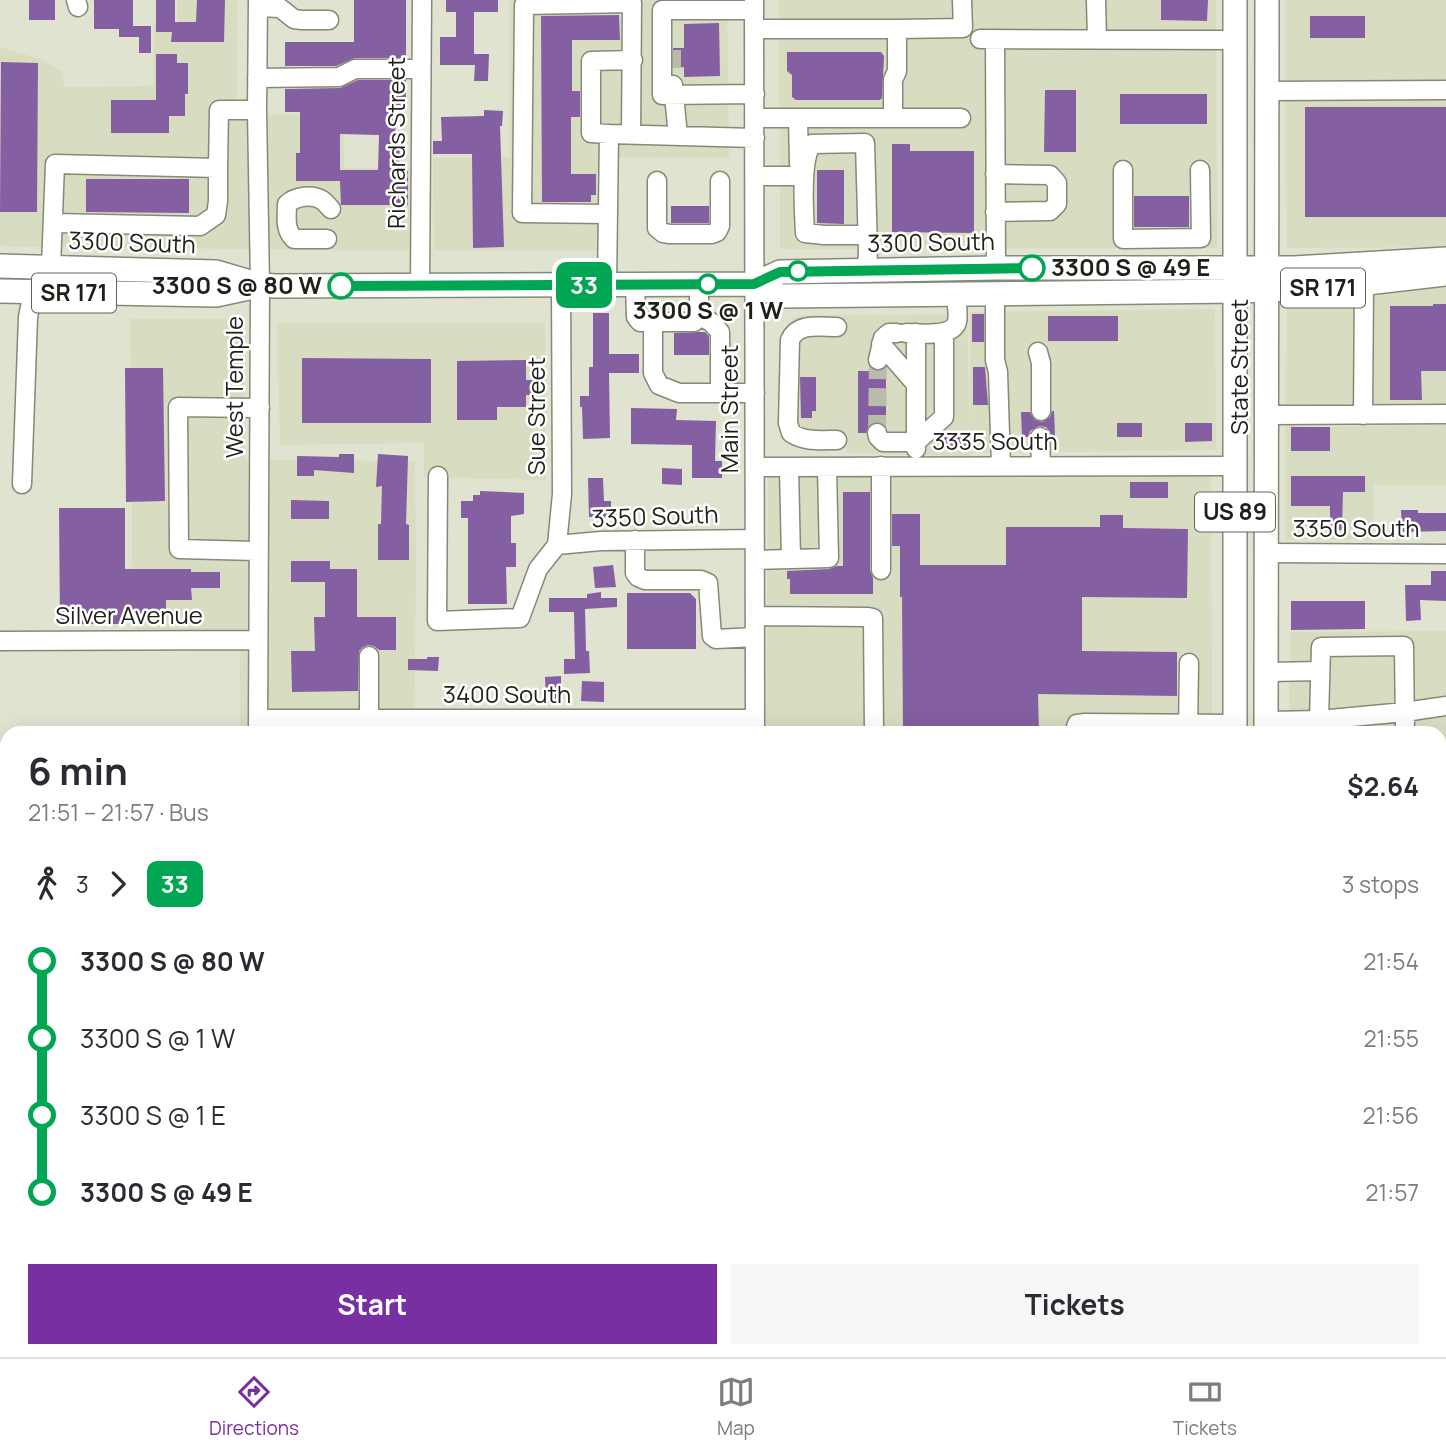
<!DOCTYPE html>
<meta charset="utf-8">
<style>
:root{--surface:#fff;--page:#f7f7f7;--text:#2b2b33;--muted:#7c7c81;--line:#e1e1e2;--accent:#772fa2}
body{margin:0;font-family:Manrope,sans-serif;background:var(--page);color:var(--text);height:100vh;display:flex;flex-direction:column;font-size:26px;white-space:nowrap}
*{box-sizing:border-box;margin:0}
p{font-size:23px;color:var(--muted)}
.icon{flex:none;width:38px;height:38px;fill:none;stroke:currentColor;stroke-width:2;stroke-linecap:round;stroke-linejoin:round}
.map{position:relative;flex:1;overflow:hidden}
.sheet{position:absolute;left:0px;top:726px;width:1447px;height:632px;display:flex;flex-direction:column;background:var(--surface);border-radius:21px 21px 0 0;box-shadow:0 7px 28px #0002}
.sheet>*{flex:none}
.badge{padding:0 14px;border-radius:10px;font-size:24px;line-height:46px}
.map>.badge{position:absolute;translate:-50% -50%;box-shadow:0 0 0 4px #fff}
.legs{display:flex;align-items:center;gap:10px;height:77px;padding:0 28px;font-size:23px}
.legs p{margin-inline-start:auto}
.head{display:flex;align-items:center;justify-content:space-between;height:119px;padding:0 28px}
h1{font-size:38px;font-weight:700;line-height:52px}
.primary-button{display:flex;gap:14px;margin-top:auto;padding:14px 28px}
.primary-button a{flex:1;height:80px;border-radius:0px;background:var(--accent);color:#fff;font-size:28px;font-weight:700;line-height:80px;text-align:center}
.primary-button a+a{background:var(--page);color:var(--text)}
ul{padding:0 28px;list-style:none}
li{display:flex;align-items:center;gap:24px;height:77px;font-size:26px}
li i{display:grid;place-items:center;width:10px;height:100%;margin:0 9px;background:currentColor}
li i::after{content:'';width:18px;height:18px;margin:-9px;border:5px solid;border-radius:50%;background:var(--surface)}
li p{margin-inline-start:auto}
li:first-child i{background:linear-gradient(#0000 50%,currentColor 0)}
li:last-child i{background:linear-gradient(currentColor 50%,#0000 0)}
.dock{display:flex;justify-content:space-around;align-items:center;height:98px;border-top:2px solid var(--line);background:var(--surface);font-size:19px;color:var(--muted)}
.dock a{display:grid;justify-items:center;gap:4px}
.dock .on{color:var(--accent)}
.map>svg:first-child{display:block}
.built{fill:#d8dcc1}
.building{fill:#845fa1;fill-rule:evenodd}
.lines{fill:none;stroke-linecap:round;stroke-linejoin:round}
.minor-tunnel{stroke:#b9bcab;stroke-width:18;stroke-dasharray:18 9;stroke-linecap:butt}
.minor-casing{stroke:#868977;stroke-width:21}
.major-casing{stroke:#868977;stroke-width:26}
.minor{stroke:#fff;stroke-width:18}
.major{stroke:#fff;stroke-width:23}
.line-1-casing{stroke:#fff;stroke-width:16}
.line-1{stroke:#00a651;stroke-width:10}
.stop-1-dot{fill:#fff;stroke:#00a651;stroke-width:3.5}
.labels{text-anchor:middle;stroke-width:5;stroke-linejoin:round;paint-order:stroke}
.shield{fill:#fff;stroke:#62635e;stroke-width:2}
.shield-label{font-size:23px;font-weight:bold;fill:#1f2019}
.street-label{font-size:24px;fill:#1f2019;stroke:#fff}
.stop-label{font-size:24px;font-weight:bold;fill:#1f2019;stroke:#fff;text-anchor:start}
</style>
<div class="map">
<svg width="1446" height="1357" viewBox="0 0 1446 1357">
<rect width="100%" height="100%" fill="#e0e3d0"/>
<!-- built -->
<path class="built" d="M177,0H237V115L343,113L344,168H413L414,246L406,251L0,246V47L40,59L63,72L64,87L154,86V23L177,22Z
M510,0H727L729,158H606L604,250H434L433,158L510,157Z
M779,0H1216L1217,248L780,249Z
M1286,0H1446V247L1287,248L1285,46Z
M1428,288H1446V403L1286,404L1287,310Z
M1215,309L1216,450L971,453L970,456L847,453L846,444L827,445L789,440L781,376L785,329L792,318L805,315L967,314L970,431V312Z
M130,319H243L245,460L415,461L416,571L414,733H141L240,731V634H133Z
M277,323H545L546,480L424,477V443L280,445Z
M1446,425V485H1374V540H1286L1285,426L1330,427Z
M768,472L1211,474L1212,733H766Z
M1446,631V876H1440V733H1289L1290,632Z
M0,895H7V1351H235V1357H0Z
M1440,1266H1446V1357H1292V1351H1440Z
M769,1351H1211V1357H769Z"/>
<!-- building -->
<path class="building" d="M29,0H55V20H29Z
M94,0H133V26H151V53H139V37H119V29H94Z
M156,0H175V22H196L197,0H225L224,42H171L172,32H156Z
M354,0H406V58H355L336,66H285V42H354Z
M446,0H498V12H474V54H489L488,81H474L475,65H440V37H456V12H446Z
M1161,0H1208L1207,21L1161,20Z
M619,15L620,40H572V91H580V117H571V174H596V195H591V202H542L541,16Z
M1310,16H1365V38H1310Z
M719,23L720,76L684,77V67L673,68V48H684V24Z
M787,52H881L884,56L882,98L880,100H796L792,97V75L787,71Z
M156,54H177V63H188V94H185V116H169V133H111V100H156Z
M1,62L38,63L37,212H0Z
M358,80H406V105H396L395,142H400L399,170H408V205H341L340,181H296V153H300V112H285V89L340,88ZM340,134L379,135L378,170H340Z
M1045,90H1076V152H1044Z
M1120,94H1207V124H1120Z
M1305,107H1446V217H1305Z
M484,110L503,111L502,126H500L504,247L473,248L472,154H433V141H442L441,117L484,116Z
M892,144H910V151H974V233L892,232Z
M817,170H844V224L817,223Z
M86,179H189V213L86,212Z
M1134,196H1189V227H1134Z
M671,206H709V223H671Z
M1433,304H1446V371H1421L1422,400H1390V306H1433Z
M593,313H609V354H639V373H609L610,438L583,439L582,407H580V396H589V367H593Z
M972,314H984V342H972Z
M1048,316H1118V341H1048Z
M700,332H705L709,336V355H674V333Z
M302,358L431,359V423H302Z
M526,360V380H536V395H526V407H497V420H457V361Z
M869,367L876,371H882L886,368V426L881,422H875L869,425L866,433H858V371H869Z
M973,367H985L988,405H973Z
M125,368H163L165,501L126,502Z
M800,377H816V411H812V418H801Z
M631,408L677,409L676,420L716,421L715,461H722V478H692V445L631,444Z
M1052,411H1054L1055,436H1051L1050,432L1046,427L1039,426L1030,431L1029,437H1022L1021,412H1030L1035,420L1042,422L1050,417Z
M1117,423H1142V437H1117Z
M1185,423H1212V441L1185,442Z
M1291,427H1330V451H1291Z
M945,431L969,432V448H940V436Z
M339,454H354V473L314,470V476H297V456L339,457Z
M378,454L408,456L406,524L409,525V560H378V524H381L382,486L376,487Z
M662,468L682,469V485L662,484Z
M1291,476H1365V492H1343L1342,530H1330V506H1291Z
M588,478H603L604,501H611V517H589Z
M1130,482H1168V498H1130Z
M480,491L524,493V514L511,516V543H516V567H506L507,604H468V518H461V501H473V495H480Z
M843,492H870V570L873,578V594H790V579H787V571L829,569L837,566H843Z
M291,500L329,501V519H291Z
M59,508H125V569H191V572H220V588H191L192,600H166V612H147V621H125L123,624H60Z
M1401,510H1418V513H1446V531L1402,532Z
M892,514H920V565H1006V527H1100V515H1123V528L1188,529L1187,598L1082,597V651L1177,652V696L1038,694L1039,733H903L902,597H900V546H892Z
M291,561H330V569H357V617H396V650H379L374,646L368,645L363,647L359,651L358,691L292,692L291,651H315L314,617H325V582H291Z
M613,565L616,587L595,588L593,567Z
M1431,571H1446V601L1420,600L1421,620L1406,621L1405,585H1431Z
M601,592V598H617V607L585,609L586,651H589L590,673L564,674V659H575L574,612H549V598H587V594Z
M627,593H690L696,599V649H627Z
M1291,601H1365V629L1291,630Z
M427,657H439L438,671L408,670V659H427Z
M561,676V703H546L545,677Z
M582,681L604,682V702L581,701Z"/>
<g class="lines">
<!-- minor-tunnel -->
<path class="minor-tunnel" d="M672,68V48
M877,433L878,360"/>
<defs>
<path id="minor" d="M76,0L78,7
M258,0L257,110L260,285L258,733
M754,0L755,733
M1096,0L1097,39
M258,7L280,8L294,19L302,20H329
M754,10H662V95L755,94
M754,29H897V71L893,80V118
M897,29L963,28L962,0
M980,39L1235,40
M995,39L996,268
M257,78L339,77L355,69H421
M673,85L678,136
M1267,91L1446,90
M755,118H961
M798,118L799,164
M609,134L591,133V61L633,60
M1123,170V239L1201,238L1200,170
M995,174L1050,175L1057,183V204L1050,211L995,212
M755,176H804
M657,181V228L663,233L670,234H712L717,232L720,226V181
M608,214L522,213L524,5L632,3L631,135
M53,223L200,226L216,215L218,201V168
M327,239H294C284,229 287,217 287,204C296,196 312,194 322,200C325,202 328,206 331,209
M867,270L868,251L865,143L812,144C800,160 804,212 805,233L824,235H868
M607,285L609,134L755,138
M635,285L636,317L640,322H694L699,316V285
M420,286L422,0
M995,293V360L998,372L1001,466
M699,316L711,322L720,332V393
M653,322V373L659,385L679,393H755
M837,327C820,327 798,322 790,340L788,423L791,433C805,442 820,440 837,440
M906,333C919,333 952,338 957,322C959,314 956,302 956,294
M916,333V449
M881,344L915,383
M1038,352L1041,363V411
M878,360L883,338L889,333H897
M1267,415L1446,414
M1363,415L1364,284
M877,433L878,437L883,442H916L944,417V333
M1040,437L1041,466
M755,467L1235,466
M789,467L791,559
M438,476L437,621L520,618L538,569L557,545
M22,484L28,317L33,292L51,267L55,164L218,168L219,110H257
M635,540V573L638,577L645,580H701L708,583L712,636L716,639L755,637
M557,545L562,494L561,285
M557,545L601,541L755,539
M258,551L179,549L178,407L260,408
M1267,553L1446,554
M755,560L829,558L827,467
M881,570V466
M755,616L868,617L873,618L874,733
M0,641L258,640
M369,656V719
M1266,672L1320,671
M258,719H755
M1266,721L1319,720V733
M1074,733L1077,724L1085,723L1235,724
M1188,733L1189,663
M1405,733L1404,646L1321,647L1319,720L1405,712L1446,706
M1440,761H1446
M0,778H7
M0,869H7
M1440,882H1446
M1440,961H1446
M0,1018H7
M1440,1108H1446
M1440,1193H1446
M1440,1291H1445V1357
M179,1351V1357
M259,1351V1357
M352,1351V1357
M756,1351V1357
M1320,1351V1357
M217,1357V1351"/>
<path id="major" d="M1235,0V733
M0,266L216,272L260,285L276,286L754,284L780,272L996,268H1294L1446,259
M754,284L781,296L1236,291L1324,288L1446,274
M0,291L216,295L258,286
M1266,733L1267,0
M1269,1351V1357
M1236,1357V1351"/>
</defs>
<!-- minor casing -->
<use href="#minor" class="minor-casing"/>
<!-- major casing -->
<use href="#major" class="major-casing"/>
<!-- minor -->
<use href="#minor" class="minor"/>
<!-- major -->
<use href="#major" class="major"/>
</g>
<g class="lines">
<defs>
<path id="line-1" d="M341,286L754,284L780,272L1032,268"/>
</defs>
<!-- line-1 casing -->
<use href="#line-1" class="line-1-casing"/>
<!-- line-1 -->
<use href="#line-1" class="line-1"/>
</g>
<!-- markers -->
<g class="stop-1-dot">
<circle cx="1032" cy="268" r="12"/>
<circle cx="798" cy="271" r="9"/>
<circle cx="708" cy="284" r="9"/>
<circle cx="341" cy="286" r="12"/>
</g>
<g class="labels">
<!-- shield labels -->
<g class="shield">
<rect x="1281" y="268.5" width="84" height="39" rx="5"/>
<rect x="32" y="273.5" width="84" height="39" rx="5"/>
<rect x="1195" y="492.5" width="80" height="39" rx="5"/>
</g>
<g class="shield-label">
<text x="1323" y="296">SR 171</text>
<text x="74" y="301">SR 171</text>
<text x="1235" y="520">US 89</text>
</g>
<!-- street labels -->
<g class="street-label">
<text transform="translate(397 143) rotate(-90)" y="8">Richards Street</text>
<text transform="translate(132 243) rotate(2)" y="8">3300 South</text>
<text transform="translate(931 243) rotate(-1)" y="8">3300 South</text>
<text transform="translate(1240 367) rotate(-90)" y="8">State Street</text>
<text transform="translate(235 387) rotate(-90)" y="8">West Temple</text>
<text transform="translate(730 409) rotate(-90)" y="8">Main Street</text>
<text transform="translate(537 416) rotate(-90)" y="8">Sue Street</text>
<text x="995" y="450">3335 South</text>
<text transform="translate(655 517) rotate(-2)" y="8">3350 South</text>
<text x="1356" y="537">3350 South</text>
<text x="129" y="624">Silver Avenue</text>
<text x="507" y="703">3400 South</text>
</g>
<!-- stop labels -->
<g class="stop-label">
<text x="1051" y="276">3300 S @ 49 E</text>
<text x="322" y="294" text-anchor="end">3300 S @ 80 W</text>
<text x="708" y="319" text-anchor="middle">3300 S @ 1 W</text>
</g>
</g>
</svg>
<b class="badge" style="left:584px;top:285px;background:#00a651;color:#fff">33</b>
<section class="sheet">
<div class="head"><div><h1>6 min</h1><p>21:51 – 21:57 · Bus</p></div><b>$2.64</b></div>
<div class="legs"><svg class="icon" aria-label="walk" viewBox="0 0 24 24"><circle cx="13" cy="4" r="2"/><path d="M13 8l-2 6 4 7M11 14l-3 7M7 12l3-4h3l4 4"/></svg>3<svg class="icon" aria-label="forward" viewBox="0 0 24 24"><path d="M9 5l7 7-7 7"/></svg><b class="badge" style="background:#00a651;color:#fff">33</b><p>3 stops</p></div>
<ul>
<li><i style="color:#00a651"></i><b>3300 S @ 80 W</b><p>21:54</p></li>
<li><i style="color:#00a651"></i><span>3300 S @ 1 W</span><p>21:55</p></li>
<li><i style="color:#00a651"></i><span>3300 S @ 1 E</span><p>21:56</p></li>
<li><i style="color:#00a651"></i><b>3300 S @ 49 E</b><p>21:57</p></li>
</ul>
<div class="primary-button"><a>Start</a><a>Tickets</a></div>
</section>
</div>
<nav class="dock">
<a class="on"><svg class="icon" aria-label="directions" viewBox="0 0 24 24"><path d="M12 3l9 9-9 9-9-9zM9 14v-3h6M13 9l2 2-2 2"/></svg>Directions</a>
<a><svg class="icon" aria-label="map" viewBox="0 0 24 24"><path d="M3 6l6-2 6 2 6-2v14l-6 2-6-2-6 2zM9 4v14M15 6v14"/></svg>Map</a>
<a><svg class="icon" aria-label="tickets" viewBox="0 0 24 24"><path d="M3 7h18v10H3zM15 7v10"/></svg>Tickets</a>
</nav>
